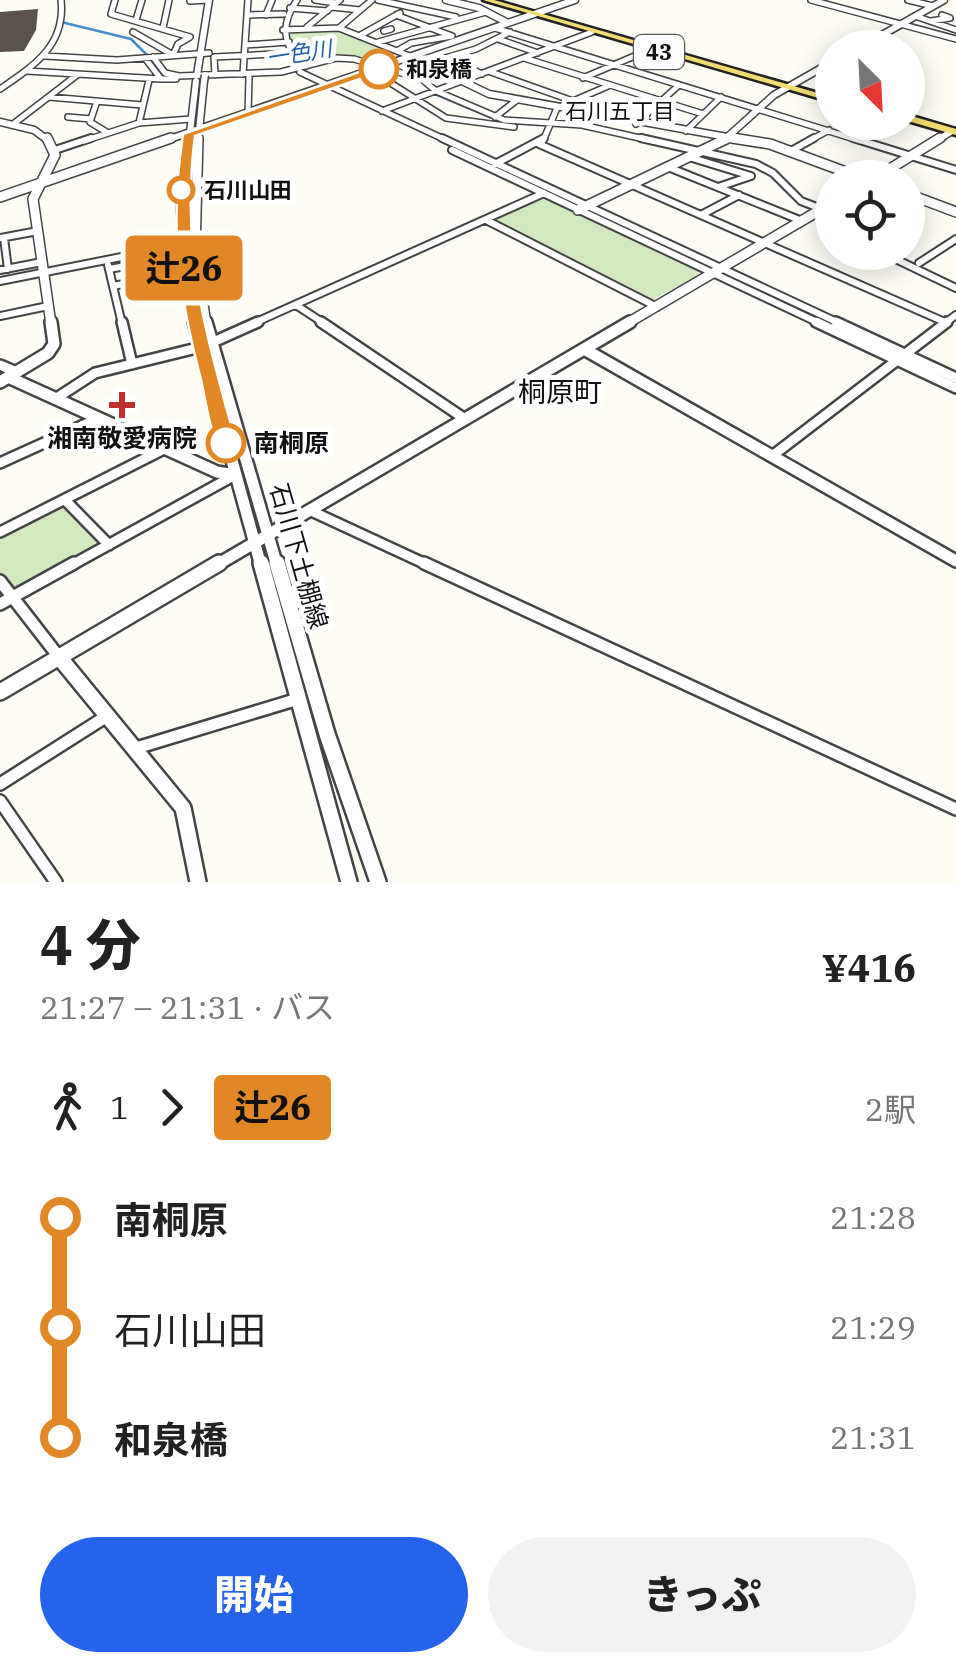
<!DOCTYPE html>
<html lang="ja">
<meta charset="utf-8">
<style>
:root{--surface:#fff;--page:#f2f2f2;--text:#222;--muted:#767676;--accent:#2563eb}
body{margin:0;font-family:"IBM Plex Serif","Noto Sans JP",serif;background:var(--page);color:var(--text);height:100vh;display:flex;flex-direction:column;font-size:38px;white-space:nowrap}
*{box-sizing:border-box;margin:0}
p{font-size:32px;color:var(--muted)}
.icon{flex:none;width:55px;height:55px;fill:none;stroke:currentColor;stroke-width:2;stroke-linecap:round;stroke-linejoin:round}
.map{position:relative;height:882px;overflow:hidden}
.details{display:flex;flex-direction:column;background:var(--surface);flex:1}
.details>*{flex:none}
.badge{padding:0 20px;border-radius:8px;font-size:35px;line-height:65px}
.needle{width:65px;rotate:156deg}
.controls{position:absolute;left:815px;top:30px;display:grid;gap:20px}
.controls a{display:grid;place-items:center;width:110px;height:110px;border-radius:50%;background:var(--surface);box-shadow:0 5px 25px #0003;font-size:50px}
.map>.badge{position:absolute;translate:-50% -50%;box-shadow:0 0 0 5px #fff}
.legs{display:flex;align-items:center;gap:15px;height:110px;padding:0 40px;font-size:32px}
.legs p{margin-inline-start:auto}
.overview{display:flex;align-items:center;justify-content:space-between;height:170px;padding:0 40px}
h1{font-size:55px;font-weight:800;line-height:75px}
.primary-button{display:flex;gap:20px;margin-top:auto;padding:20px 40px}
.primary-button a{flex:1;height:115px;border-radius:60px;background:var(--accent);color:#fff;font-size:40px;font-weight:800;line-height:115px;text-align:center}
.primary-button a+a{background:var(--page);color:var(--text)}
ul{padding:0 40px;list-style:none}
li{display:flex;align-items:center;gap:35px;height:110px;font-size:38px}
li i{display:grid;place-items:center;width:15px;height:100%;margin:0 12px;background:currentColor}
li i::after{content:'';width:25px;height:25px;margin:-12px;border:8px solid;border-radius:50%;background:var(--surface)}
li p{margin-inline-start:auto}
li:first-child i{background:linear-gradient(#0000 50%,currentColor 0)}
li:last-child i{background:linear-gradient(currentColor 50%,#0000 0)}
.map>svg:first-child{display:block}
.green{fill:#d2e9bf}
.lines{fill:none;stroke-linecap:round;stroke-linejoin:round}
.stream{stroke:#458cc8;stroke-width:2.5}
.building{fill:#59524d}
.minor-far3-casing{stroke:#444;stroke-width:8}
.minor-far2-casing{stroke:#444;stroke-width:10}
.minor-far1-casing{stroke:#444;stroke-width:14}
.minor-casing{stroke:#444;stroke-width:16}
.tertiary-far3-casing{stroke:#444;stroke-width:9}
.tertiary-far2-casing{stroke:#444;stroke-width:12}
.tertiary-far1-casing{stroke:#444;stroke-width:16}
.tertiary-casing{stroke:#444;stroke-width:20}
.primary-casing{stroke:#222;stroke-width:5}
.minor-far3{stroke:#fff;stroke-width:5}
.minor-far2{stroke:#fff;stroke-width:6}
.minor-far1{stroke:#fff;stroke-width:9}
.minor{stroke:#fff;stroke-width:11}
.tertiary-far3{stroke:#fff;stroke-width:6}
.tertiary-far2{stroke:#fff;stroke-width:9}
.tertiary-far1{stroke:#fff;stroke-width:11}
.tertiary{stroke:#fff;stroke-width:15}
.primary{fill:#f2db71;fill-rule:evenodd}
.tertiary-bridge-casing{stroke:#444;stroke-width:9;stroke-linecap:butt}
.tertiary-bridge{stroke:#fff;stroke-width:6}
.line-1{fill:#e18726;stroke:#fff;stroke-width:2.5}
.stop-1-dot{fill:#fff;stroke:#e18726;stroke-width:5}
.poi-dot{fill:#bc302d;stroke:#fff;stroke-width:4}
.labels{text-anchor:middle;stroke-width:10;stroke-linejoin:round;paint-order:stroke}
.shield{fill:#fff;stroke:#585858;stroke-width:2.5}
.shield-label{font-size:22px;font-weight:bold;fill:#111}
.far-water-label{font-size:22px;font-style:italic;fill:#1e5e9e;stroke:#fff}
.far-stop-label{font-size:22px;font-weight:bold;fill:#111;stroke:#fff;text-anchor:start}
.far-neighbourhood-label{font-size:22px;fill:#111;stroke:#fff}
.poi-label{font-size:25px;font-weight:bold;fill:#111;stroke:#fff}
.stop-label{font-size:25px;font-weight:bold;fill:#111;stroke:#fff;text-anchor:start}
.street-label{font-size:25px;fill:#111;stroke:#fff}
.neighbourhood-label{font-size:28px;fill:#111;stroke:#fff}
</style>
<div class="map">
<svg width="956" height="882" viewBox="0 0 956 882">
<rect width="100%" height="100%" fill="#fefdf5"/>
<!-- green -->
<path class="green" d="M336,28L389,49C369,61 340,64 319,54L299,59L287,31Z
M541,197L698,271L699,275L650,301L491,220Z
M65,500L109,545L14,596L0,580V532Z"/>
<g class="lines">
<!-- stream -->
<path class="stream" d="M61,22L131,39L169,77
M287,73L308,68
M217,77L244,76
M425,85L435,94L490,117
M507,122L538,125
M783,188L799,203
M921,268L956,284"/>
</g>
<!-- building -->
<path class="building" d="M38,9L36,30L24,51L0,52V12Z"/>
<g class="lines">
<defs>
<path id="minor-far3" d="M115,0L111,14L190,37L178,44L173,55L133,32
M297,0C280,24 282,48 306,66
M315,0L336,3
M378,0L456,17
M811,0L956,39
M908,0L933,6
M190,1L209,0
M332,7L360,10
M290,8L327,11
M248,15L284,14
M266,15L272,0
M396,15L452,36L411,43L397,51
M915,16L956,30
M136,20L142,0
M931,21L950,18L942,15
M307,27L340,0
M163,28L169,0
M339,28L372,0
M495,28L861,141
M283,30L339,28L412,57
M384,31L391,29
M359,36L400,13
M498,39L538,53
M378,42L486,12
M245,45L289,42
M45,56L117,60L209,53
M153,57L165,73L179,76L281,72L336,58L354,59L422,79L436,91L504,120L582,125L653,141
M145,58L161,79H176
M448,58L482,74
M524,58L703,114
M428,63L476,49L510,32
M27,71L161,79
M488,71L573,101
M300,72L448,141
M243,74L248,0
M362,74L389,82L446,118L514,127
M215,75L214,57L294,53
M583,78L651,49
M0,89C34,66 66,45 61,0
M49,97L142,105
M97,101L90,122L108,133
M382,111L592,32
M248,114L249,77
M68,117L91,119
M495,117L517,100
M139,123L191,119
M636,124L679,85
M12,125L77,75
M686,131L721,97
M84,141L139,123L149,80
M543,141L557,108L608,86
M809,141L829,130"/>
<path id="minor-far2" d="M442,138L841,324
M641,138L756,164L773,173L801,201L832,213
M853,138L956,170
M539,144L947,323
M55,150L91,138
M452,150L821,324
M791,151L814,138
M689,157L751,176L718,187
M495,164L544,138
M668,167L802,221
M908,204L916,198
M701,215L739,195
M486,220L657,307
M0,238L38,231
M4,238L8,269
M881,252L956,288
M919,263L956,239
M108,265L122,324
M109,269L159,260L165,276L113,286
M0,270L42,262
M0,281L182,245
M296,305L325,324
M0,316L48,306
M252,324L544,193
M944,324L956,315"/>
<path id="minor-far1" d="M122,322L132,364
M321,322L465,419
M816,322L956,388
M836,322L956,378
M211,343L258,322
M0,365L14,371L11,374
M55,399L95,373L201,347
M772,456L947,322
M0,463L99,418
M65,500L109,545
M309,510L430,566
M0,532L164,449
M70,566L235,475"/>
<path id="minor" d="M424,563L956,809
M0,581L59,657
M0,604L74,563
M133,749L298,699
M0,784L107,716
M0,801L56,882"/>
<path id="tertiary-far3" d="M446,0L479,8L508,23
M859,48L944,0
M412,57L489,94L749,141
M197,75L209,0
M0,122L34,130L49,141
M164,141L575,0
M189,141L196,81
M198,141L204,81
M723,141L774,95L832,62
M936,141L952,131"/>
<path id="tertiary-far2" d="M47,138L55,155L33,199L51,324
M189,138L181,211L195,324
M198,138L195,252L206,324
M732,138L770,144L862,178
M875,178L940,138
M908,194L956,212
M0,197L171,138
M578,210L728,138
M626,324L832,203"/>
<path id="tertiary-far1" d="M194,322L261,566
M206,322L277,566
M584,349L956,561
M8,377L217,472L235,475
M0,382L48,353L54,344L51,322
M215,566L630,322"/>
<path id="tertiary" d="M261,563L349,882
M277,563L327,734L378,882
M59,657L183,808L198,882
M0,692L219,563"/>
<path id="primary" d="M483,0H494L832,97V102Z
M908,115L956,129V135L908,121Z"/>
</defs>
<!-- minor-far3 casing -->
<use href="#minor-far3" class="minor-far3-casing"/>
<!-- minor-far2 casing -->
<use href="#minor-far2" class="minor-far2-casing"/>
<!-- minor-far1 casing -->
<use href="#minor-far1" class="minor-far1-casing"/>
<!-- minor casing -->
<use href="#minor" class="minor-casing"/>
<!-- tertiary-far3 casing -->
<use href="#tertiary-far3" class="tertiary-far3-casing"/>
<!-- tertiary-far2 casing -->
<use href="#tertiary-far2" class="tertiary-far2-casing"/>
<!-- tertiary-far1 casing -->
<use href="#tertiary-far1" class="tertiary-far1-casing"/>
<!-- tertiary casing -->
<use href="#tertiary" class="tertiary-casing"/>
<!-- primary casing -->
<use href="#primary" class="primary-casing"/>
<!-- minor-far3 -->
<use href="#minor-far3" class="minor-far3"/>
<!-- minor-far2 -->
<use href="#minor-far2" class="minor-far2"/>
<!-- minor-far1 -->
<use href="#minor-far1" class="minor-far1"/>
<!-- minor -->
<use href="#minor" class="minor"/>
<!-- tertiary-far3 -->
<use href="#tertiary-far3" class="tertiary-far3"/>
<!-- tertiary-far2 -->
<use href="#tertiary-far2" class="tertiary-far2"/>
<!-- tertiary-far1 -->
<use href="#tertiary-far1" class="tertiary-far1"/>
<!-- tertiary -->
<use href="#tertiary" class="tertiary"/>
<!-- primary -->
<use href="#primary" class="primary"/>
<defs>
<path id="tertiary-bridge" d="M204,81L205,75"/>
</defs>
<!-- tertiary-bridge casing -->
<use href="#tertiary-bridge" class="tertiary-bridge-casing"/>
<!-- tertiary-bridge -->
<use href="#tertiary-bridge" class="tertiary-bridge"/>
</g>
<!-- line-1 -->
<path class="line-1" d="M379,65L383,71L195,136C180,253 206,332 236,443L226,450L219,448C209,428 206,402 201,380C178,292 169,225 183,134Z"/>
<!-- markers -->
<g class="stop-1-dot">
<circle cx="379" cy="69" r="18"/>
<circle cx="181" cy="190" r="12"/>
<circle cx="226" cy="443" r="18"/>
</g>
<path class="poi-dot" d="M117 390h10v10h10v10h-10v10h-10v-10h-10v-10h10z"/>
<g class="labels">
<!-- shield labels -->
<rect class="shield" x="634" y="35" width="50" height="34" rx="8"/>
<g class="shield-label">
<text x="659" y="60">43</text>
</g>
<!-- far-water labels -->
<g class="far-water-label">
<text transform="translate(299 53) rotate(-9)" y="8">一色川</text>
</g>
<!-- far-stop labels -->
<g class="far-stop-label">
<text x="406" y="77">和泉橋</text>
<text x="204" y="198">石川山田</text>
</g>
<!-- far-neighbourhood labels -->
<g class="far-neighbourhood-label">
<text x="620" y="119">石川五丁目</text>
</g>
<!-- poi labels -->
<g class="poi-label">
<text x="122" y="447">湘南敬愛病院</text>
</g>
<!-- stop labels -->
<g class="stop-label">
<text x="254" y="452">南桐原</text>
</g>
<!-- street labels -->
<g class="street-label">
<text transform="translate(299 556) rotate(74)" y="9">石川下土棚線</text>
</g>
<!-- neighbourhood labels -->
<g class="neighbourhood-label">
<text x="560" y="402">桐原町</text>
</g>
</g>
</svg>
<div class="controls">
<a><svg class="needle" viewBox="-14 -14 28 28"><path d="M0-13l5 13h-10z" fill="#e53935"/><path d="M0 13l5-13h-10z" fill="#767676"/></svg></a>
<a><svg class="icon" aria-label="locate" viewBox="0 0 24 24"><circle cx="12" cy="12" r="6"/><path d="M12 2v4M12 18v4M2 12h4M18 12h4"/></svg></a>
</div>
<b class="badge" style="left:184px;top:268px;background:#e18726;color:#111">辻26</b>
</div>
<section class="details">
<div class="overview"><div><h1>4 分</h1><p>21:27 – 21:31 · バス</p></div><b>¥416</b></div>
<div class="legs"><svg class="icon" aria-label="walk" viewBox="0 0 24 24"><circle cx="13" cy="4" r="2"/><path d="M13 8l-2 6 4 7M11 14l-3 7M7 12l3-4h3l4 4"/></svg>1<svg class="icon" aria-label="forward" viewBox="0 0 24 24"><path d="M9 5l7 7-7 7"/></svg><b class="badge" style="background:#e18726;color:#111">辻26</b><p>2駅</p></div>
<ul>
<li><i style="color:#e18726"></i><b>南桐原</b><p>21:28</p></li>
<li><i style="color:#e18726"></i><span>石川山田</span><p>21:29</p></li>
<li><i style="color:#e18726"></i><b>和泉橋</b><p>21:31</p></li>
</ul>
<div class="primary-button"><a>開始</a><a>きっぷ</a></div>
</section>
